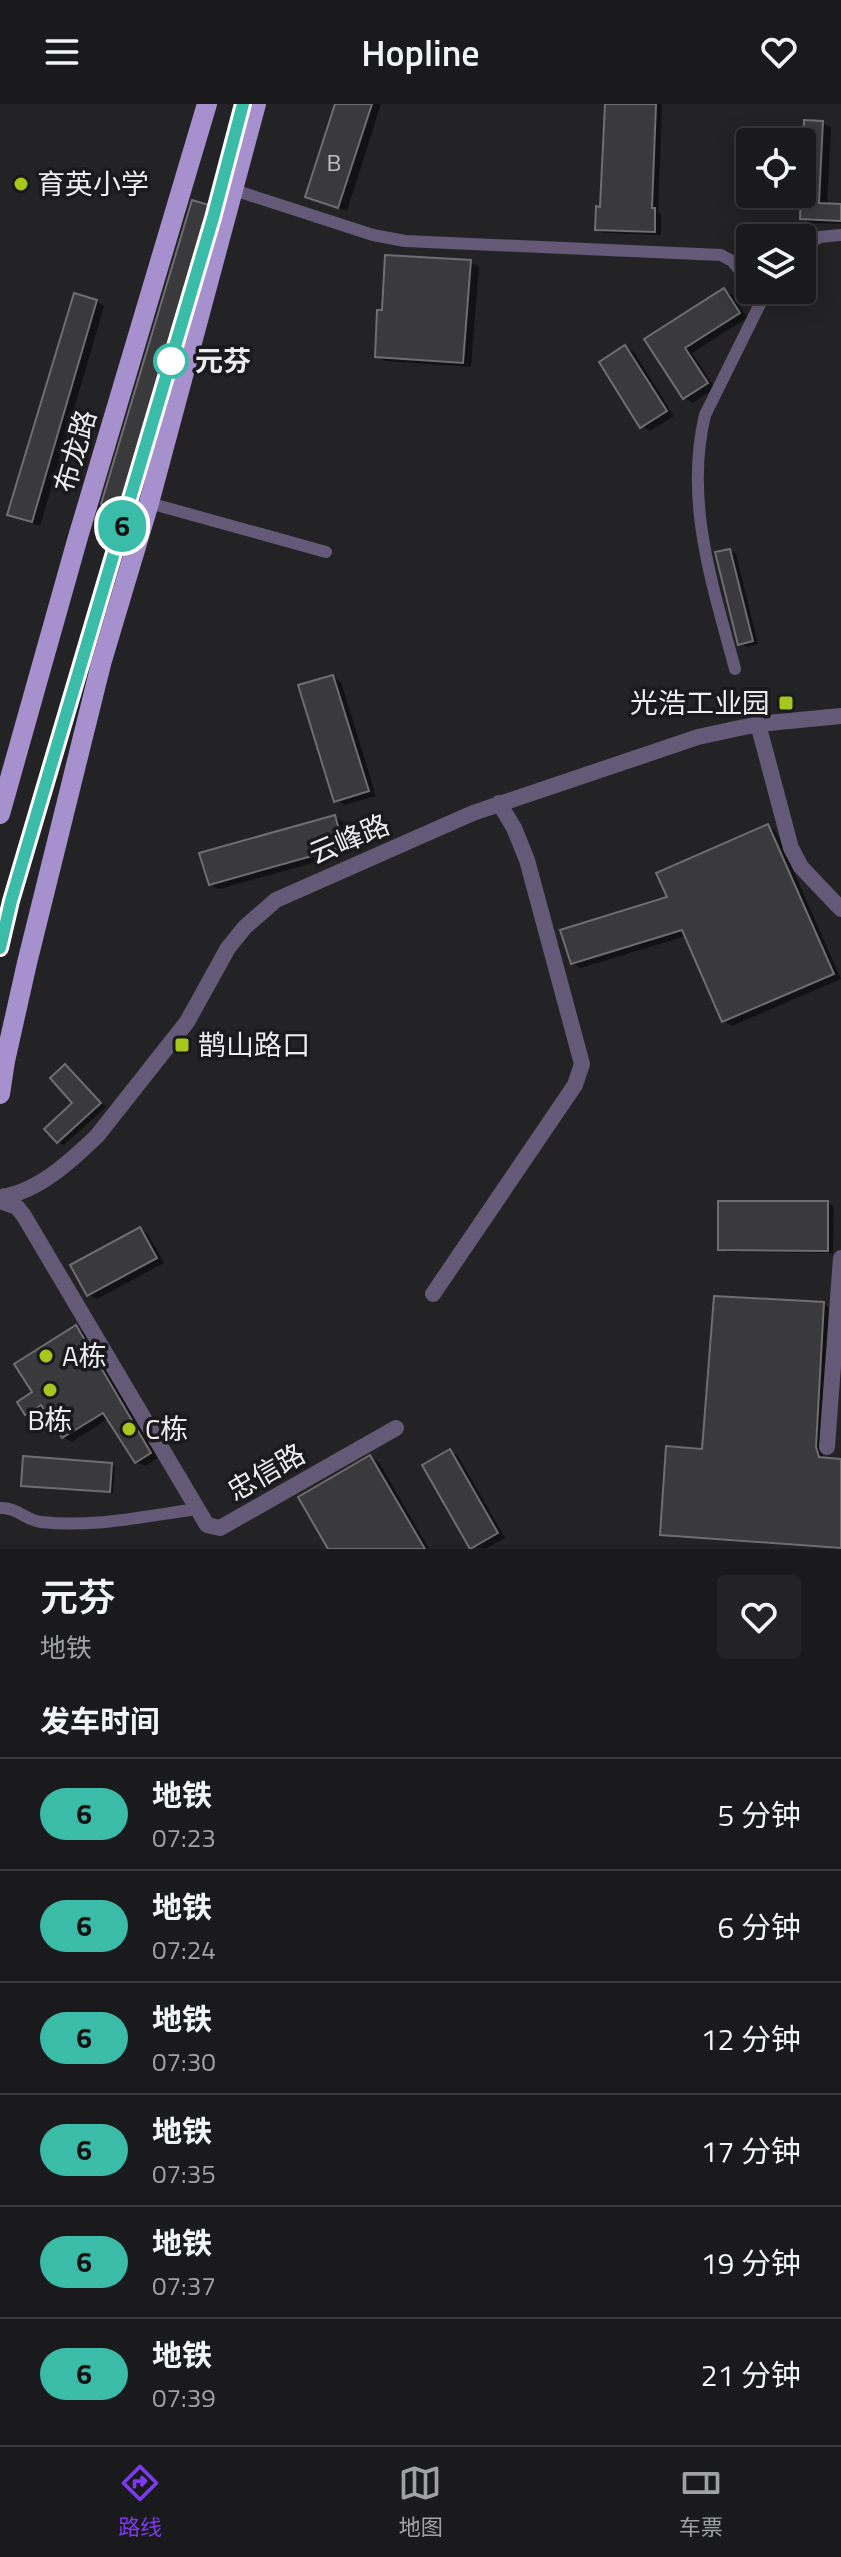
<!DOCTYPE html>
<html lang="zh">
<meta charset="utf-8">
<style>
:root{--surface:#1a1a1c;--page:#232325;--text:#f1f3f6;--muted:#9fa1a3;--line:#38383b;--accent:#7c3aed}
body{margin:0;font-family:"Titillium Web","Noto Sans SC",sans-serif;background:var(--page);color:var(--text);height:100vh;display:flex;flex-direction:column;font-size:30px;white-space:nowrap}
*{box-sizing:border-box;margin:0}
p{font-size:26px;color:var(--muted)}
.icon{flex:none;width:44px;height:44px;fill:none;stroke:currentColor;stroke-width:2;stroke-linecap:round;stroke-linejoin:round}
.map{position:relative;height:1445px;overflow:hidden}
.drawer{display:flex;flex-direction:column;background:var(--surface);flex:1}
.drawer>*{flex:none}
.badge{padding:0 16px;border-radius:26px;font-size:28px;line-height:52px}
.buttons{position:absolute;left:736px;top:24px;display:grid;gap:16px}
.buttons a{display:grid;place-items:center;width:80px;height:80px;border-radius:8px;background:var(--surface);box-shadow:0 4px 20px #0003,0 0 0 2px var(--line);font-size:40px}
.map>.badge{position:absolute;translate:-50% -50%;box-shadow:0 0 0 4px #fff}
h2{padding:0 40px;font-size:30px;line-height:72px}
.round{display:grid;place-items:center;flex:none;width:84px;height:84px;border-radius:8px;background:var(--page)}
.head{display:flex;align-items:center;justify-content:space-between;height:136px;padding:0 40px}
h1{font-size:38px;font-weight:600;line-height:60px}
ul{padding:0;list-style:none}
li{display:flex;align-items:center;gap:24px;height:112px;padding:0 40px;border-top:2px solid var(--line)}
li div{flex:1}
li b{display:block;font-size:30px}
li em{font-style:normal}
li .badge{min-width:88px;font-weight:700;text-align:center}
header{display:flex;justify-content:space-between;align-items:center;height:104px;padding:0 40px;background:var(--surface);font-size:36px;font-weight:600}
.tabs{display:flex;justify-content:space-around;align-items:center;height:112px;border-top:2px solid var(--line);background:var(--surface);font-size:22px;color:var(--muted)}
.tabs a{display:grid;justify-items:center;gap:4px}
.tabs .current{color:var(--accent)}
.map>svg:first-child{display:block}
.shadow{fill:#0007}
.building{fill:#3a393c;stroke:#6e6d70;stroke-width:2}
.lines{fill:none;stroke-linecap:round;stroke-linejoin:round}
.minor{stroke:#645a78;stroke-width:12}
.tertiary{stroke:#645a78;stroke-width:16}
.primary{stroke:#a690ce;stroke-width:20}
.rail-casing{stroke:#a3a2a4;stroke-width:7}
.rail{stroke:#1a191b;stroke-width:4;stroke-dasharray:12;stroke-linecap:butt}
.line-casing{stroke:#fff;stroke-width:18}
.line{stroke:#3abca8;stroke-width:12}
.poi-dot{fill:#a8c71d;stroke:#1a191b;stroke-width:3}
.stop-dot{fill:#fff;stroke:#3abca8;stroke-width:4}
.labels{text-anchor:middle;stroke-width:7;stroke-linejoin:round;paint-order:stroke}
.number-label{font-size:24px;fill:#c0bec1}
.poi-label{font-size:28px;fill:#ecebed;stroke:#1a191b;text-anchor:start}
.stop-label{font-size:28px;font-weight:bold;fill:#ecebed;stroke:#1a191b;text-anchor:start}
.street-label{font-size:28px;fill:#ecebed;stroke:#1a191b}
</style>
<header><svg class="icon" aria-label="menu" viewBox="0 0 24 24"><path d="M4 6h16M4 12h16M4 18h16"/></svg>Hopline<svg class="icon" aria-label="heart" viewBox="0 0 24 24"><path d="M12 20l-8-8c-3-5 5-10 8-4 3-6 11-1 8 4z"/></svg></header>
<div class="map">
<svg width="841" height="1445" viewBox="0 0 841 1445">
<rect width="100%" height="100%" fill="#232225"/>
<!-- shadow -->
<path class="shadow" d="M337,0H381L347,107L307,92Z
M607,0H662L658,108L661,110V131L604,129L597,125L602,105Z
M822,19L831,23L827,102H841V120L810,119L802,114Z
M210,103L220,108L136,407L131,410L111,404Z
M470,158L479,163L471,263L385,257L377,252L383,209Z
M724,186L733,191L747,214L692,249L715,284L693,299L684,294L647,236Z
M96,197L104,202L40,422L18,415L10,410Z
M625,243L634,248L674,312L650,327L642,322Z
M730,447L736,450L758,540L746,543L739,539Z
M333,573L341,578L376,692L344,701L336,696Z
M335,713L343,718L352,748L219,785L210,780Z
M768,722L776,727L841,875L732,922L723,917L686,832L581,864L572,859L670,794Z
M65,962L106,1003L64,1041L58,1038L75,999Z
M828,1099L834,1103L833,1149L726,1148L720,1145Z
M140,1126L148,1130L164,1159L97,1195L89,1191Z
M823,1200L829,1203L822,1347L824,1356L841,1357V1445L668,1433L662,1430L704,1347Z
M76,1224L84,1228L158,1354L145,1362L136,1358L109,1314L72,1338L63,1333L46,1308L35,1315L26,1310L34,1289Z
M450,1347L458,1352L505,1434L486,1445L472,1443Z
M370,1353L379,1358L429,1445H330Z
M111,1361L115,1363L113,1389L23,1381Z"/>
<!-- building -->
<path class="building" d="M335,0H372L338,104L305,93Z
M605,0H656L652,104H655V128L595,126L596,102L600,103Z
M804,16L823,17L819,99L841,100V117L800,115Z
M192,96L215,103L130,404L124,408L117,406L101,400Z
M385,151L471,156L463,259L375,253L377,206H382Z
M724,184L740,209L685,244L708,279L683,295L644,235Z
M74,189L97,196L32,418L7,411Z
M625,241L667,307L640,324L599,258Z
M730,445L753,537L738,541L715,448Z
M333,571L369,687L334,698L298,581Z
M335,711L344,743L209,781L199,749Z
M768,720L834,870L722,918L682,826L571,860L560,826L667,793L656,769Z
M65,960L101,999L57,1039L44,1025L72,999L50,974Z
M718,1097H828V1147L718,1146Z
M140,1123L157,1154L87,1192L70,1161Z
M714,1192L824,1198L816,1343L819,1353L841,1355V1444L660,1431L666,1342L702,1345Z
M76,1221L151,1349L135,1359L103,1309L62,1334L41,1301L25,1311L17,1298L32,1288L14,1260Z
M450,1345L498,1429L470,1445L422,1361Z
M370,1351L425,1445H328L298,1393Z
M23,1352L112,1359L110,1388L21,1382Z"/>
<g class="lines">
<!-- minor -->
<path class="minor" d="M234,86L373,131L405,137L721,151L732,157L750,179
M802,144L820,133L841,131
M149,399L326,448
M735,565C713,482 684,398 705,311L767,186
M0,1404C17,1403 25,1416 41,1418C94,1424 145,1412 197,1405"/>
<!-- tertiary -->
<path class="tertiary" d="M758,620L791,744L801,763L841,805
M0,1093C37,1089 72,1056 97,1032L187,918L228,844L245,823L276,796L473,709L698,633L758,620L841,612
M0,1097L17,1103L24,1112L207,1421L220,1424L396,1324
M433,1190L575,981L582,960L527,756L514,724L499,699
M827,1343L841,1154"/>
<!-- primary -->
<path class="primary" d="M0,710L78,433L207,0
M0,990L5,957L27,859L101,560L149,399L256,0"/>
<defs>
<path id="rail" d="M0,843L213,114L243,0"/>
</defs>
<!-- rail casing -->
<use href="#rail" class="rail-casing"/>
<!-- rail -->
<use href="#rail" class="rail"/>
</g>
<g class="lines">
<defs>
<path id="line" d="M0,844L11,797L213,114L243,0"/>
</defs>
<!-- line casing -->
<use href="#line" class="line-casing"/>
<!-- line -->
<use href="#line" class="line"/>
</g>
<!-- markers -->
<g class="poi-dot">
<circle cx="21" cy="80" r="8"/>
<rect x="778" y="591" width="16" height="16" rx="4"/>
<rect x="174" y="933" width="16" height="16" rx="4"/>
<circle cx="46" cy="1252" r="8"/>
<circle cx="50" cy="1286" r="8"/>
<circle cx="129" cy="1325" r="8"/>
</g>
<circle class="stop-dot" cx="171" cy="257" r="16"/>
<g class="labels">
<!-- number labels -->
<g class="number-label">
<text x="334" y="67">B</text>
</g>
<!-- poi labels -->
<g class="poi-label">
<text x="37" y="90">育英小学</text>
<text x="770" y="609" text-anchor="end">光浩工业园</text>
<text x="198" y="951">鹊山路口</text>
<text x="62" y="1262">A栋</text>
<text x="50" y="1326" text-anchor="middle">B栋</text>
<text x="145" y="1335">C栋</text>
</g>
<!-- stop labels -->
<g class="stop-label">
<text x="195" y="267">元芬</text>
</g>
<!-- street labels -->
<g class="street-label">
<text transform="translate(75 347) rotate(-74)" y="10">布龙路</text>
<text transform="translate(349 735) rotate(-23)" y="10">云峰路</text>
<text transform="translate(266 1368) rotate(-30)" y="10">忠信路</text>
</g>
</g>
</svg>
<div class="buttons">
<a><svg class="icon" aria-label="locate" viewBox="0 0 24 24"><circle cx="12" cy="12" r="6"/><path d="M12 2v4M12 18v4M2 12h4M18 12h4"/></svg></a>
<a><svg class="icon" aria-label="layers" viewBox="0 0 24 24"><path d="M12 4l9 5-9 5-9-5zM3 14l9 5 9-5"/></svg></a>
</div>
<b class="badge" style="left:122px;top:422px;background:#3abca8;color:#111">6</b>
</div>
<section class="drawer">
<div class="head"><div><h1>元芬</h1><p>地铁</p></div><a class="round"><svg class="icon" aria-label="heart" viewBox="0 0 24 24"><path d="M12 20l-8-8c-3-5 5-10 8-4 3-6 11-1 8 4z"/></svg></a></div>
<h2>发车时间</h2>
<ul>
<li><span class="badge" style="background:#3abca8;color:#111">6</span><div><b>地铁</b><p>07:23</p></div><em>5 分钟</em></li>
<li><span class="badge" style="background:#3abca8;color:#111">6</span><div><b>地铁</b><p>07:24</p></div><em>6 分钟</em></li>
<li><span class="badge" style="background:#3abca8;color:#111">6</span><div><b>地铁</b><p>07:30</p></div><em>12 分钟</em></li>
<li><span class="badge" style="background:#3abca8;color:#111">6</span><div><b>地铁</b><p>07:35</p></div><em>17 分钟</em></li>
<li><span class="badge" style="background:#3abca8;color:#111">6</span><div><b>地铁</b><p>07:37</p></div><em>19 分钟</em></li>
<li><span class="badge" style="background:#3abca8;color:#111">6</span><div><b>地铁</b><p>07:39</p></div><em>21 分钟</em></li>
</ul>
</section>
<nav class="tabs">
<a class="current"><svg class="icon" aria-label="directions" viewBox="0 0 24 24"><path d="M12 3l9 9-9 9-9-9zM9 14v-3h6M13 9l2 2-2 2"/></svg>路线</a>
<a><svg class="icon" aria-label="map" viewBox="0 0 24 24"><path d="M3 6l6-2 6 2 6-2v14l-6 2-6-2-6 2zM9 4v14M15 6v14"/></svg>地图</a>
<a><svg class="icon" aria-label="tickets" viewBox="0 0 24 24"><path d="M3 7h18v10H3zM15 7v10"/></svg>车票</a>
</nav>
